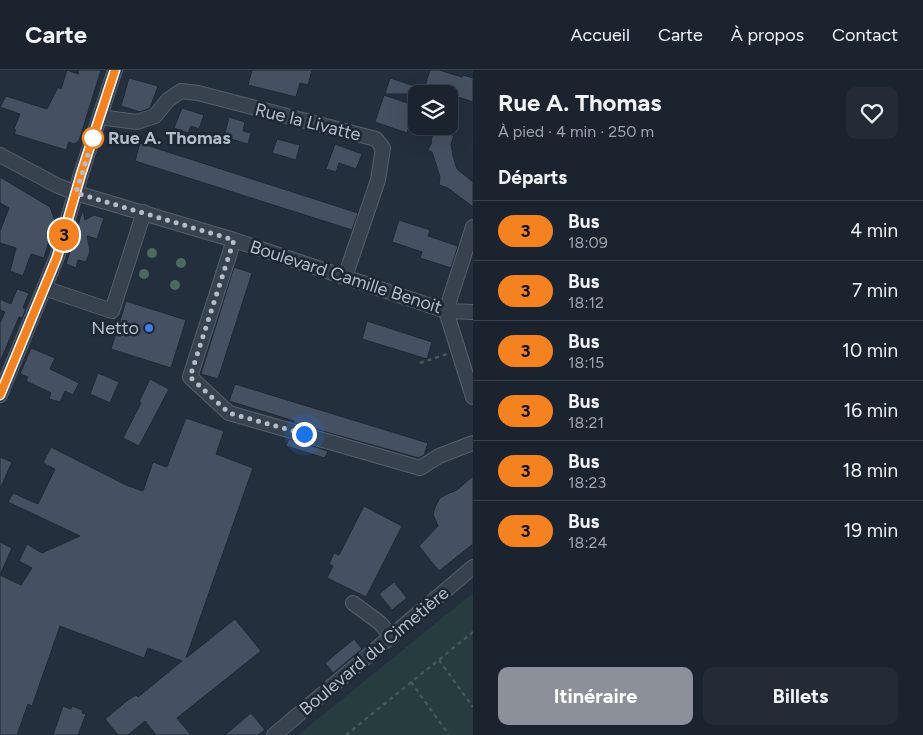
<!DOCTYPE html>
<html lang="fr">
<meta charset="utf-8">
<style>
:root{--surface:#1b232e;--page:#242b36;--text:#f1f3f6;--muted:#a0a4aa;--line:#39404a;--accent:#8c9099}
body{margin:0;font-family:Figtree,sans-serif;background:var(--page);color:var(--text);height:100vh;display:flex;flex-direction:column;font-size:19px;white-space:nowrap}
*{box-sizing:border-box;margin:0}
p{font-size:16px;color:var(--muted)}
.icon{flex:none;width:28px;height:28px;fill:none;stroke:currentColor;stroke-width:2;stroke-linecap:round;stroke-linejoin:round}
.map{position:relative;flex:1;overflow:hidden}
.details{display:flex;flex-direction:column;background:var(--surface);width:450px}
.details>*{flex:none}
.badge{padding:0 10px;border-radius:16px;font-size:18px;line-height:32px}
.fabs{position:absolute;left:408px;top:15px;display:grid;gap:10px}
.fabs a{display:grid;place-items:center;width:50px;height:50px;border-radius:10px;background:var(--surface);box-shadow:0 5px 20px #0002,0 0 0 1px var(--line);font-size:25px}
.you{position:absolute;width:25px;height:25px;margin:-12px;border:4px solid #fff;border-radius:50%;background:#1a73e8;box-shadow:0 0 0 8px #1a73e833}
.map>.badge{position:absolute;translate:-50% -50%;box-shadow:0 0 0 2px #fff}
h2{padding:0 25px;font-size:19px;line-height:45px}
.round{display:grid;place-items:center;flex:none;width:52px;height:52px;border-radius:10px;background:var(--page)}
.headline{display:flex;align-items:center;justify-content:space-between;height:85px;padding:0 25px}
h1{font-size:24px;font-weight:700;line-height:38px}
.primary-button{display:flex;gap:10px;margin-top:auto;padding:10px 25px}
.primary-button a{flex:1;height:58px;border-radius:10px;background:var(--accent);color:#fff;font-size:20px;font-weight:700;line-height:58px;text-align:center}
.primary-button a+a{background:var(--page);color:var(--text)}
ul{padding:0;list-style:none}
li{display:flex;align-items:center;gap:15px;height:60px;padding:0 25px;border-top:1px solid var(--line)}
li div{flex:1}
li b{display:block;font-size:19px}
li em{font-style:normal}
li .badge{min-width:55px;font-weight:700;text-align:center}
header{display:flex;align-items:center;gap:30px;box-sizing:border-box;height:70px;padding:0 25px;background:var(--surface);border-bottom:1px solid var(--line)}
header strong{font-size:24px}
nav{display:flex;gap:28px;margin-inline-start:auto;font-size:18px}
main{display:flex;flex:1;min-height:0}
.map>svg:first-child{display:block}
.green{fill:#263c3f}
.building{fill:#455162;stroke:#1f2835}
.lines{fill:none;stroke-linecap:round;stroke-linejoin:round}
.minor-casing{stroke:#565f6c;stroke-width:16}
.path{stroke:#44595c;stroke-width:2.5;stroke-dasharray:4 4;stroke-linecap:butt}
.minor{stroke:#38414e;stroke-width:14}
.tree{fill:#4b6a5d}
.line-casing{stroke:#fff;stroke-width:11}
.line{stroke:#f58220;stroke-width:8}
.walk{stroke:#b4bcc9;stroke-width:5;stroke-dasharray:0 9}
.stop-dot{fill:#fff;stroke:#f58220;stroke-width:2.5}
.shop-dot{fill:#3f7fe0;stroke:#1d2633;stroke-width:2}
.labels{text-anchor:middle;stroke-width:5;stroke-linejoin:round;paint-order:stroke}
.street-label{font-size:18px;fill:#b4bcc9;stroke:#1d2633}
.stop-label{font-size:18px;font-weight:bold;fill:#b4bcc9;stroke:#1d2633;text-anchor:start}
.poi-label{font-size:18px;fill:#b4bcc9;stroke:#1d2633;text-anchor:end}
</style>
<header>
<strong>Carte</strong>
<nav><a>Accueil</a><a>Carte</a><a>À propos</a><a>Contact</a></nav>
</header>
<main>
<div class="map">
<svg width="473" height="665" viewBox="0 0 473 665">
<rect width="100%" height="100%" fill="#242f3e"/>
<!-- green -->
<path class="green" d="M473,523V665H298Z"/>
<!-- building -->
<path class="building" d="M67,0L78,4L79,0H101L79,71L74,74L69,72L66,80L14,64L16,60L14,59L20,44L0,37L6,26L47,39L58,17L61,19Z
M252,0H312L308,15L300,13L296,27L248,15Z
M430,0H439L462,7L463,5L473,8V32L449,24H385L390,8L424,19Z
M129,8L158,16L150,38L140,42L121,36Z
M384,25L416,36L407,63L375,52Z
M182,38L204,45L199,59L191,56L188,63L174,58Z
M229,47L245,52L243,61L251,63L248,74L224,67Z
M435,56H454L451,65H454L451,74L453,86L457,99L473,112V137L448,118L439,115L440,107L432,82L428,80L432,72L431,71Z
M277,69L300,75L296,90L272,83Z
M140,73L358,143L352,160L135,91Z
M335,74L362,84L356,99L339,93L336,102L326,99Z
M0,107L50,137L55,151L44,188L31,184L23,206L10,201L16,178L0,173V161L9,138L0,133Z
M83,139L85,150L94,145L104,148L97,169L87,166L90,181L86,192L78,190L76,198L66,194Z
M399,150L430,160L428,166L458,176L451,198L420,188L422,182L392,172Z
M234,197L252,203L218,309L201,304Z
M17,219L29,223L23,238L26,239L22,248L19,247L0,292V253L5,242L0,240V229L11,234Z
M126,231L186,250L171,298L111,279Z
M367,251L432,272L427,289L362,269Z
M31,278L55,288L50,299L79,313L73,325L65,321L60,332L49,329L51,323L26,311L28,307L20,304Z
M98,303L119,312L110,333L90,324Z
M150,309L169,319L139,376L123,368L141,333L139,332Z
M235,314L428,373L424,385L419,388L294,353V351L229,331Z
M186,348L224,361L216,384L253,398L186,588L235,549L261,581L177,648L191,665H156L145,651L128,665H118L105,649L128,630L136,625L138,627L182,591L148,578L144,588L60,556L32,636L28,634L17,665H0V505L21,515L32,498L19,491L27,474L42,483L80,466L8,432L13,423L38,434L55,399L43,393L51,377L126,415L143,421L153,392L167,397Z
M289,369L328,381L325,388L286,376Z
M0,387L12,392L0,419Z
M473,406V474L439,501L419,476L438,456L433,444L436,435L440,428L447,424L457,420Z
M364,436L402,456L366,527L327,508L333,496L329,494L334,483L339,485Z
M0,472L12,478L0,505Z
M394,512L407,528L392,540L379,524Z
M354,569L362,579L333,603L325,593Z
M63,636L71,639L72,636L83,640L82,643L86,644L78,665H53Z
M251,643L265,660L258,665H225Z"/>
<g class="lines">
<defs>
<path id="minor" d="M107,48L137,52L155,46L168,30L181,21L198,23L376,69L383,78L378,110L345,207
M0,85L58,116L76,123L234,170L446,241L473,242
M473,157L446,241L473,327
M234,170L190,307L229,343L420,398L439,386L473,373
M44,218L112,241L144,142
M0,325L57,187L81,104L115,0
M353,533L380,553L392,567
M274,665L473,497"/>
</defs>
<!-- minor casing -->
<use href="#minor" class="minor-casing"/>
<!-- path -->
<path class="path" d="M420,293L447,284
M439,590L473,637
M411,612L449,665
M346,665L473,562"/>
<!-- minor -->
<use href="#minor" class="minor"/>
</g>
<!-- trees -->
<g class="tree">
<circle cx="152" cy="183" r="5"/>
<circle cx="181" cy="193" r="5"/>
<circle cx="144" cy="204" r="5"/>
<circle cx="175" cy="215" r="5"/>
</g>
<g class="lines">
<defs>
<path id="line" d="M0,325L57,187L81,104L115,0"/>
</defs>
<!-- line casing -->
<use href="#line" class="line-casing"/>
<!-- line -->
<use href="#line" class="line"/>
<!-- walk -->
<path class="walk" d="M93,68L76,123L234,170L190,307L229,343L304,364"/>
</g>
<!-- markers -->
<circle class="stop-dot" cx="93" cy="68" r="10"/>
<circle class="shop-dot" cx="149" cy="258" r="5"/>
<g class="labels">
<!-- street labels -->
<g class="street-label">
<text transform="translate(308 52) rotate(14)" y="6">Rue la Livatte</text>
<text transform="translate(346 207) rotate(18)" y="6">Boulevard Camille Benoit</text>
<text transform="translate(374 581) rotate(-40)" y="6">Boulevard du Cimetière</text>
</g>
<!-- stop labels -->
<g class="stop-label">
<text x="108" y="74">Rue A. Thomas</text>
</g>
<!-- poi labels -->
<g class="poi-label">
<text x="139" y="264">Netto</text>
</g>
</g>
</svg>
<div class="fabs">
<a><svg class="icon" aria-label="layers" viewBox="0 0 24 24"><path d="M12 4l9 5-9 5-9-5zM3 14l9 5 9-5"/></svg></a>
</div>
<div class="you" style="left:304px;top:364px"></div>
<b class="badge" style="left:64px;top:165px;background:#f58220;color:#111">3</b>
</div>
<section class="details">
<div class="headline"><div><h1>Rue A. Thomas</h1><p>À pied · 4 min · 250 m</p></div><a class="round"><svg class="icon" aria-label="heart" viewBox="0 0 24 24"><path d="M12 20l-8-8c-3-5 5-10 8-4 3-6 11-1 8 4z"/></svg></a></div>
<h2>Départs</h2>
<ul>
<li><span class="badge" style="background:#f58220;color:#111">3</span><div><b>Bus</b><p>18:09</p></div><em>4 min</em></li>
<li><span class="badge" style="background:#f58220;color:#111">3</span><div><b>Bus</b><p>18:12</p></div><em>7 min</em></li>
<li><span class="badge" style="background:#f58220;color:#111">3</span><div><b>Bus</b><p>18:15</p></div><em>10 min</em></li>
<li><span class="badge" style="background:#f58220;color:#111">3</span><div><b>Bus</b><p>18:21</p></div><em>16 min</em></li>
<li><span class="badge" style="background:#f58220;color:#111">3</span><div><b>Bus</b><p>18:23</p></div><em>18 min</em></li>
<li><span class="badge" style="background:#f58220;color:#111">3</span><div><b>Bus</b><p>18:24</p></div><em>19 min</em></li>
</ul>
<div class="primary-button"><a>Itinéraire</a><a>Billets</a></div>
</section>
</main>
